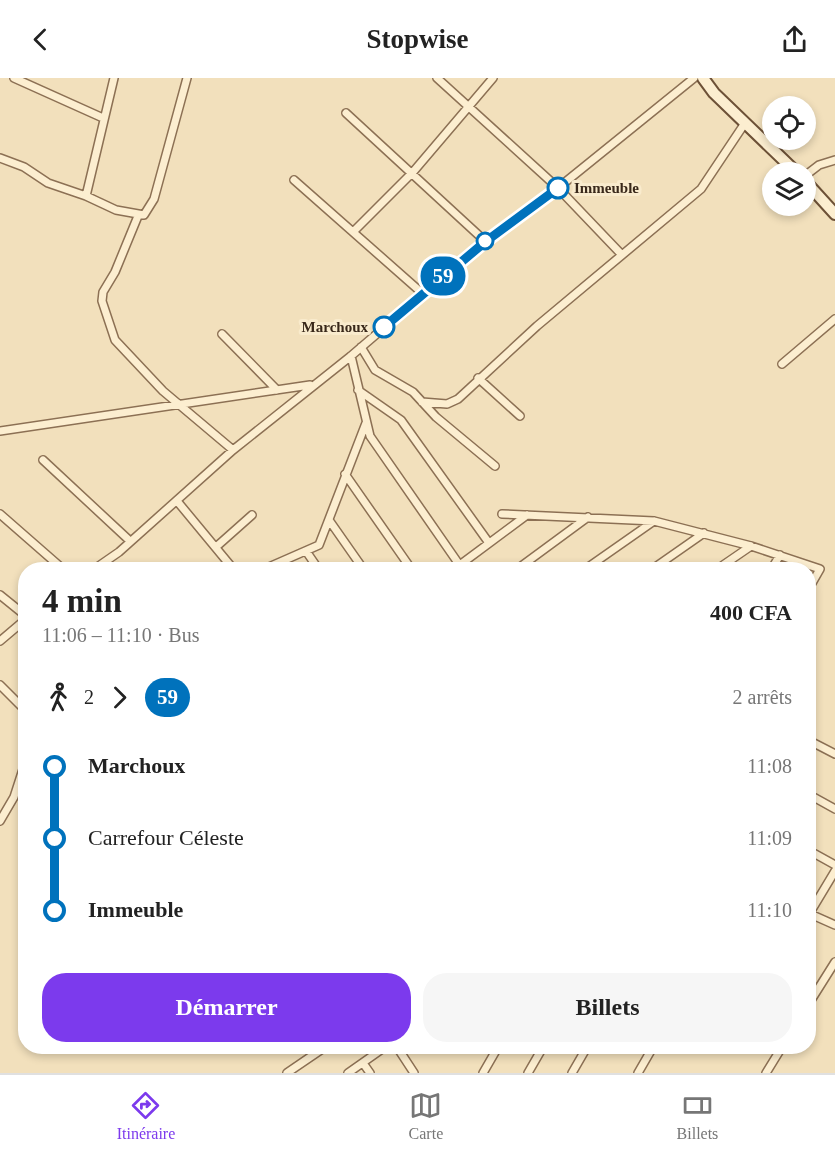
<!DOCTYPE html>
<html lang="fr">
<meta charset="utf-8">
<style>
:root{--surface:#fff;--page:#f6f6f6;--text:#222;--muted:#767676;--line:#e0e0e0;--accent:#7c3aed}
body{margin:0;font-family:"Times New Roman",serif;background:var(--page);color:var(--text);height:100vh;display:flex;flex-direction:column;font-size:22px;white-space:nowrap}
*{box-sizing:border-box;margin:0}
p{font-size:20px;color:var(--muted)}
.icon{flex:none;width:33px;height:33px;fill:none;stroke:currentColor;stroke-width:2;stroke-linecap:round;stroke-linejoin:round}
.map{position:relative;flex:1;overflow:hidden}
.details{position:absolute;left:18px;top:484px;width:798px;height:492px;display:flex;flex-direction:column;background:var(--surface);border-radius:24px;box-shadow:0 3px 9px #0003}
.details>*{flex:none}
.badge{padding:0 12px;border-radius:20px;font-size:21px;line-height:39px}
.controls{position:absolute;left:762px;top:18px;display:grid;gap:12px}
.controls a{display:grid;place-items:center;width:54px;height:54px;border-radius:50%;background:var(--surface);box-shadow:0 3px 9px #0003;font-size:30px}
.map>.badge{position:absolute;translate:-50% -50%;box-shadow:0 0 0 3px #fff}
.legs{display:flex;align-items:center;gap:9px;height:66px;padding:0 24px;font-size:20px}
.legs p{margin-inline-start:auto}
.head{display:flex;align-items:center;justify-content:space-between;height:102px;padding:0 24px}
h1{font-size:33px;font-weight:700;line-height:45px}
.primary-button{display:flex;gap:12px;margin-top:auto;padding:12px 24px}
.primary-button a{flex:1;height:69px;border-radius:24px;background:var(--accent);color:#fff;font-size:24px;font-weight:700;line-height:69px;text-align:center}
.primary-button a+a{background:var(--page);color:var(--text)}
ul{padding:0 24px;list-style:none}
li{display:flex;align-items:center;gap:21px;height:72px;font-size:22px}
li i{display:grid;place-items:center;width:9px;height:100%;margin:0 8px;background:currentColor}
li i::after{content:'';width:15px;height:15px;margin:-8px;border:4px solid;border-radius:50%;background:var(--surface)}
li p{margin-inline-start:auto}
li:first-child i{background:linear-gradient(#0000 50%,currentColor 0)}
li:last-child i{background:linear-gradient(currentColor 50%,#0000 0)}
header{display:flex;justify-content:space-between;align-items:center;height:78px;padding:0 24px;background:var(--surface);font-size:27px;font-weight:700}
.menu{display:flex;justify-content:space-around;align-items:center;height:84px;border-top:2px solid var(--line);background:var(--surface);font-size:16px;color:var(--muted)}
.menu a{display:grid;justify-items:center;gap:3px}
.menu .on{color:var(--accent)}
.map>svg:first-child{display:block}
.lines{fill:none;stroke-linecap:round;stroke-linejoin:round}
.street-casing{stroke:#8c7054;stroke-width:10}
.secondary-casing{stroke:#6d5137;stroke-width:14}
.street{stroke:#fceed0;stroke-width:7}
.secondary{stroke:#fceed0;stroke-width:10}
.line-1-casing{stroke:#fff;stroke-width:14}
.line-1{stroke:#0072bc;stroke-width:9}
.stop-1-dot{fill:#fff;stroke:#0072bc;stroke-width:3}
.labels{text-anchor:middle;stroke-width:6;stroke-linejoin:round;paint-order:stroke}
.stop-label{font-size:15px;font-weight:bold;fill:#39281a;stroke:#f9ebcd;text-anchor:start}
</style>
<header><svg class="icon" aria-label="back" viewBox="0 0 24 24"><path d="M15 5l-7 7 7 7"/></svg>Stopwise<svg class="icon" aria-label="share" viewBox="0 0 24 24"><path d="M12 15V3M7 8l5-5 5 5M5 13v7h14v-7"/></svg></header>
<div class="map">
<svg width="835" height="995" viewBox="0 0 835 995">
<rect width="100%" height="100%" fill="#f2e0bc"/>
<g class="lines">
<defs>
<path id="street" d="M14,0L103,40
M437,0L558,110L622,177
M346,35L485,163
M0,80L24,89L48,105L86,118L116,132L144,137L154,121L187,0
M806,97L819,87L835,82
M294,102L422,215
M86,118L114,0
M138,138L115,194L103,214L102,223L115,262L163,313L233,372
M354,153L413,94L493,0
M222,256L277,312
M361,269L375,292L413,314L436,339L495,388
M351,278L370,358L463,492
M782,286L835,241
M478,300L520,338
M358,312L401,342L489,465
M422,324L447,326L458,321L537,248L701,111L745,45
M0,353L310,307
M43,382L130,463
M345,396L412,492
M177,423L230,487
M0,436L64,492
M502,436L654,443L751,468L820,491L808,512
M329,442L364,492
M216,469L252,437
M306,473L319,492
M93,492L119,474L233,372L351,278L485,163L558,110L694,0
M262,492L319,467L366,345
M453,492L527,437
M516,492L588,439
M584,492L654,443
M651,492L704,455
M716,492L751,468
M771,492L780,477
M0,517L26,538
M0,563L26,541
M0,607L26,633
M808,662L835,676
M808,716L835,731
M0,743L14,719L26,682
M808,772L835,787
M808,835L835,847
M808,838L835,793
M808,927L835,884
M397,969L414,995
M721,969H723
M363,985L370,995
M287,995L325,969
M348,995L385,969
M483,995L498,969
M528,995L543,969
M572,995L587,969
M638,995L653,969
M766,995L782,969"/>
<path id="secondary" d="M703,0L714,15L796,94
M806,104L835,136"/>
</defs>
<!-- street casing -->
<use href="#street" class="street-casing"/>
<!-- secondary casing -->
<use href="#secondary" class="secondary-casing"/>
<!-- street -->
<use href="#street" class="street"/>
<!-- secondary -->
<use href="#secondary" class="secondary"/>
</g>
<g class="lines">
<defs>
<path id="line-1" d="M384,249L485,164L558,110"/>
</defs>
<!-- line-1 casing -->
<use href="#line-1" class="line-1-casing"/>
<!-- line-1 -->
<use href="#line-1" class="line-1"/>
</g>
<!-- markers -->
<g class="stop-1-dot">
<circle cx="558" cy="110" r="10"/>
<circle cx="485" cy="163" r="8"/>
<circle cx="384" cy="249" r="10"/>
</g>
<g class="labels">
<!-- stop labels -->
<g class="stop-label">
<text x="574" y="115">Immeuble</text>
<text x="368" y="254" text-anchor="end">Marchoux</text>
</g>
</g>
</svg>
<div class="controls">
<a><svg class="icon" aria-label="locate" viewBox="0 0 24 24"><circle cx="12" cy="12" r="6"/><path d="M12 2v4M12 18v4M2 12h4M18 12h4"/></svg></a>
<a><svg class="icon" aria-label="layers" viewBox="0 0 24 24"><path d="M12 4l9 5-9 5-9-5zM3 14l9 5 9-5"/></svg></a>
</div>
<b class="badge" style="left:443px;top:198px;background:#0072bc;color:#fff">59</b>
<section class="details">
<div class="head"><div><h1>4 min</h1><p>11:06 – 11:10 · Bus</p></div><b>400 CFA</b></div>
<div class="legs"><svg class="icon" aria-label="walk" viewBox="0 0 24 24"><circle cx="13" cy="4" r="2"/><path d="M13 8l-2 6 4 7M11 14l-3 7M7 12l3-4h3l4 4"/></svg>2<svg class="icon" aria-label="forward" viewBox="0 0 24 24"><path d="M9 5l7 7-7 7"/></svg><b class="badge" style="background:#0072bc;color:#fff">59</b><p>2 arrêts</p></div>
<ul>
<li><i style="color:#0072bc"></i><b>Marchoux</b><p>11:08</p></li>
<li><i style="color:#0072bc"></i><span>Carrefour Céleste</span><p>11:09</p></li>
<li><i style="color:#0072bc"></i><b>Immeuble</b><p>11:10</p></li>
</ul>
<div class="primary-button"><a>Démarrer</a><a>Billets</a></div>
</section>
</div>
<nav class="menu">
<a class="on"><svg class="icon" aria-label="directions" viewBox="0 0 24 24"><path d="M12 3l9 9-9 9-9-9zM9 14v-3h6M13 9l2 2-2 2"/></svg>Itinéraire</a>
<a><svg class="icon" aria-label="map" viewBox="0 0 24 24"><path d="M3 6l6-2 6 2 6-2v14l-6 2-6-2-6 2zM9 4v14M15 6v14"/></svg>Carte</a>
<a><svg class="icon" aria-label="tickets" viewBox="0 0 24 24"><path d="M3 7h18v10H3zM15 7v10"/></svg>Billets</a>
</nav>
